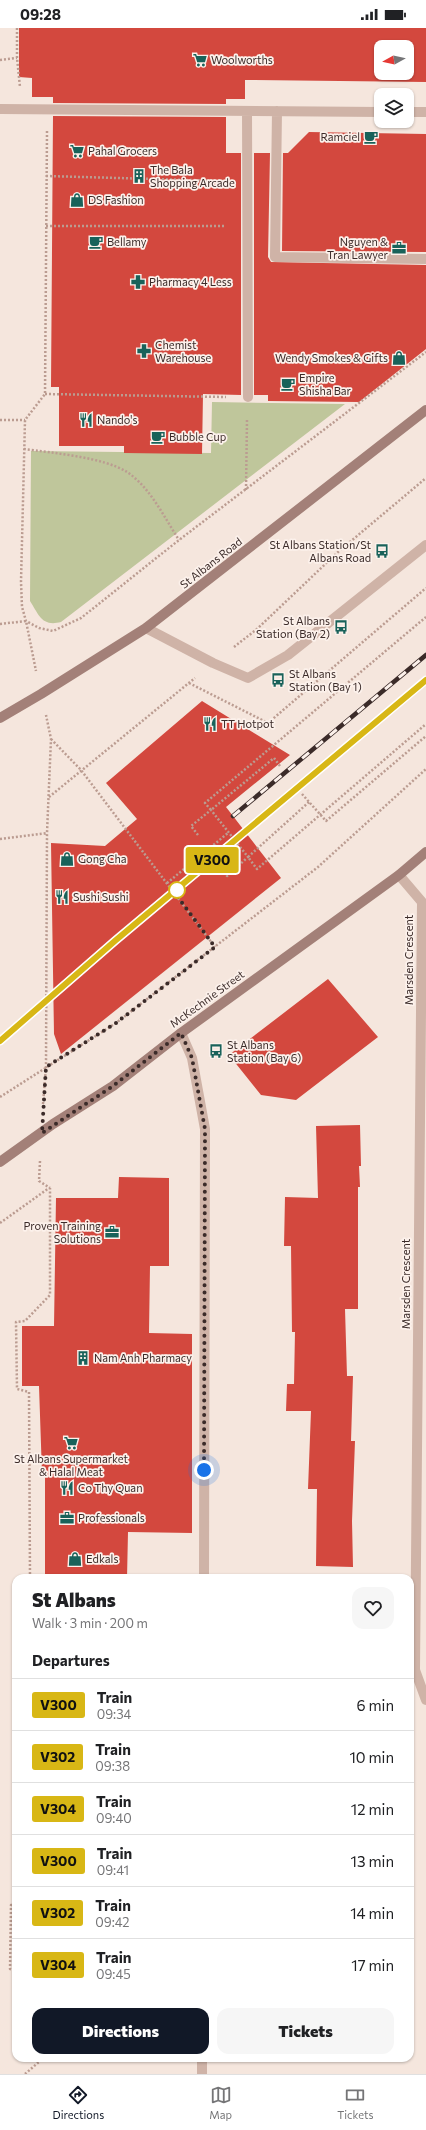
<!DOCTYPE html>
<meta charset="utf-8">
<style>
:root{--surface:#fff;--page:#f6f6f6;--text:#202124;--muted:#757577;--line:#e0e0e0;--accent:#111827}
body{margin:0;font-family:Commissioner,sans-serif;background:var(--page);color:var(--text);height:100vh;display:flex;flex-direction:column;font-size:15px;white-space:nowrap}
*{box-sizing:border-box;margin:0}
p{font-size:13px;color:var(--muted)}
.icon{flex:none;width:22px;height:22px;fill:none;stroke:currentColor;stroke-width:2;stroke-linecap:round;stroke-linejoin:round}
.map{position:relative;flex:1;overflow:hidden}
.sheet{position:absolute;left:12px;top:1546px;width:402px;height:488px;display:flex;flex-direction:column;background:var(--surface);border-radius:12px;box-shadow:0 1px 3px #0004}
.sheet>*{flex:none}
.badge{padding:0 8px;border-radius:3px;font-size:14px;line-height:26px}
.needle{width:26px;rotate:262deg}
.fabs{position:absolute;left:374px;top:12px;display:grid;gap:8px}
.fabs a{display:grid;place-items:center;width:40px;height:40px;border-radius:8px;background:var(--surface);box-shadow:0 1px 3px #0004;font-size:20px}
.you{position:absolute;width:20px;height:20px;margin:-10px;border:3px solid #fff;border-radius:50%;background:#1a73e8;box-shadow:0 0 0 6px #1a73e833}
.map>.badge{position:absolute;translate:-50% -50%;box-shadow:0 0 0 2px #fff}
h2{padding:0 20px;font-size:15px;line-height:36px}
.round{display:grid;place-items:center;flex:none;width:42px;height:42px;border-radius:12px;background:var(--page)}
.head{display:flex;align-items:center;justify-content:space-between;height:68px;padding:0 20px}
h1{font-size:19px;font-weight:800;line-height:30px}
.action{display:flex;gap:8px;margin-top:auto;padding:8px 20px}
.action a{flex:1;height:46px;border-radius:12px;background:var(--accent);color:#fff;font-size:16px;font-weight:800;line-height:46px;text-align:center}
.action a+a{background:var(--page);color:var(--text)}
ul{padding:0;list-style:none}
li{display:flex;align-items:center;gap:12px;height:52px;padding:0 20px;border-top:1px solid var(--line)}
li div{flex:1}
li b{display:block;font-size:15px}
li em{font-style:normal}
li .badge{min-width:44px;font-weight:700;text-align:center}
.status{display:flex;justify-content:space-between;align-items:center;height:28px;padding:0 20px;background:var(--surface);direction:ltr}
.status svg{height:11px;fill:currentColor}
.tabs{display:flex;justify-content:space-around;align-items:center;height:56px;border-top:1px solid var(--line);background:var(--surface);font-size:11px;color:var(--muted)}
.tabs a{display:grid;justify-items:center;gap:2px}
.tabs .active{color:var(--accent)}
.map>svg:first-child{display:block}
.green{fill:#bfc69b}
.building{fill:#d3483e;fill-rule:evenodd}
.lines{fill:none;stroke-linecap:round;stroke-linejoin:round}
.path{stroke:#bb9c91;stroke-width:2.5;stroke-dasharray:2 2;stroke-linecap:butt}
.lane{stroke:#cfb3a7;stroke-width:10}
.street{stroke:#cfb3a7;stroke-width:10}
.secondary{stroke:#a38078;stroke-width:10}
.rail-casing{stroke:#3b2b29;stroke-width:4.5}
.rail{stroke:#fcf1eb;stroke-width:3;stroke-dasharray:9;stroke-linecap:butt}
.line-casing{stroke:#fff;stroke-width:9}
.line{stroke:#d8b715;stroke-width:6}
.walk{stroke:#3b2b29;stroke-width:4;stroke-dasharray:0 7.2}
.stop-dot{fill:#fff;stroke:#d8b715;stroke-width:2}
.labels{text-anchor:middle;stroke-width:3.5;stroke-linejoin:round;paint-order:stroke}
.poi-label{font-size:11px;fill:#3b2b29;stroke:#fcf1eb;text-anchor:start}
.street-label{font-size:11px;fill:#3b2b29;stroke:#fcf1eb}
</style>
<div class="status"><b>09:28</b><svg viewBox="0 0 49 12"><path d="M0 12V9h3v3zM5 12V6h3v6zM10 12V3h3v9zM15 12V0h3v12zM26 1h20v11H26zM47 4h2v5h-2z"/></svg></div>
<div class="map">
<svg width="426" height="2046" viewBox="0 0 426 2046">
<rect width="100%" height="100%" fill="#f5e6dd"/>
<!-- green -->
<path class="green" d="M212,374L345,376L61,594C42,599 39,587 30,573L31,423L211,425Z"/>
<!-- building -->
<path class="building" d="M19,0H426V54L245,52V71H226V76L53,75V69H32V50L19,49ZM381,19H407V45H381Z
M53,88L226,89V125H241V367L203,366L202,426L124,425V418H59V359H51Z
M309,104L426,106V224L282,223L283,125H288Z
M254,125H270L268,229L271,234L426,237V321L359,374L268,373V367H254Z
M202,673L290,727L226,779L281,850L61,1026L54,1006L51,815L105,818L137,791L106,755Z
M328,951L378,1009L296,1072L261,1067L229,1027Z
M360,1097L361,1138H359L360,1159H358V1281H345L347,1348H353L351,1413H355L352,1493L353,1539L316,1538L317,1461H308L311,1383H286L287,1356H294L295,1304H292L291,1218H284L285,1169L318,1170L316,1098Z
M119,1149L169,1150V1238H150L149,1305L192,1306V1505L128,1504L127,1550H45V1446H42L39,1358H22V1298H54L56,1170H118Z"/>
<g class="lines">
<!-- path -->
<path class="path" d="M17,0V30L20,59
M0,32L17,30
M47,103L45,366L25,392L21,554L22,579L26,593L39,600L53,603L81,590L179,512L426,324
M46,148L226,153
M46,198H225
M45,366L226,369
M0,392H25
M24,421C52,425 103,429 127,444C150,459 164,489 179,512
M246,462L247,391
M0,596L26,593L36,643
M234,619L257,601L338,524L426,450
M189,655L268,695L426,560
M51,711L81,742L215,919
M280,738L274,730L211,782L205,775L426,589
M302,766L326,793L426,708
M49,769L195,650
M309,774L248,829L257,841L426,696
M198,807L191,798L211,782L248,829L227,848L219,838
M0,811L47,805
M167,855L228,805
M0,1069L116,995L318,839L426,741
M43,1076L46,1039L47,805L51,711L46,687
M40,1133L39,1153L50,1160
M0,1195L49,1160
M30,1550L29,1364L17,1361L16,1294L25,1293L50,1267V1160
M16,1877H11L10,1941L16,1942
M25,2046L40,2033V2030"/>
<!-- lane -->
<path class="lane" d="M0,81L381,84
M247,83L248,369
M277,83L275,229L426,231
M407,84H426
M146,600L213,635L248,650L288,627L426,517
M181,1005L192,1030L205,1101L204,1550
M202,2046V2030"/>
<!-- street -->
<path class="street" d="M399,847L422,874L415,1642L426,1672"/>
<!-- secondary -->
<path class="secondary" d="M0,690L41,666L146,600L426,382
M0,1134L53,1096L113,1058L181,1005L399,847L426,824"/>
<defs>
<path id="rail" d="M233,788L426,627
M246,805L426,652"/>
</defs>
<!-- rail casing -->
<use href="#rail" class="rail-casing"/>
<!-- rail -->
<use href="#rail" class="rail"/>
</g>
<g class="lines">
<defs>
<path id="line" d="M0,1013L116,912L426,652"/>
</defs>
<!-- line casing -->
<use href="#line" class="line-casing"/>
<!-- line -->
<use href="#line" class="line"/>
<!-- walk -->
<path class="walk" d="M177,862V868L215,919L116,995L46,1039L42,1105L113,1058L181,1005L192,1030L205,1101L204,1442"/>
</g>
<!-- icons -->
<defs>
<symbol id="supermarket-bare" viewBox="-9 -9 18 18"><path d="M-6-5.5h2.5l.6 2H6L4.5 2H-2.5L-4.4-4H-6ZM-1.5 3.2a1.3 1.3 0 1 0 .1 0ZM3 3.2a1.3 1.3 0 1 0 .1 0Z" fill="#19625a" stroke="#fcf1eb" stroke-width="2.5" paint-order="stroke"/></symbol>
<symbol id="cafe-bare" viewBox="-9 -9 18 18"><path d="M-5.5-4.5H6V0H3Q3 3.5 0 3.5H-2.5Q-5.5 3.5-5.5 0ZM3-3.2v2h1.7v-2ZM-6 4.5H4V6H-6Z" fill="#19625a" stroke="#fcf1eb" stroke-width="2.5" paint-order="stroke"/></symbol>
<symbol id="building-bare" viewBox="-9 -9 18 18"><path d="M-4-6H4V6H1V3H-1V6H-4ZM-2.5-4.3h1.7v1.8h-1.7ZM.8-4.3h1.7v1.8H.8ZM-2.5-1h1.7V.8h-1.7ZM.8-1h1.7V.8H.8Z" fill="#19625a" stroke="#fcf1eb" stroke-width="2.5" paint-order="stroke"/></symbol>
<symbol id="shop-bare" viewBox="-9 -9 18 18"><path d="M-5-2.5h2.3a2.7 3.5 0 0 1 5.4 0H5L5.5 6h-11ZM-1.5-2.5h3a1.5 2.3 0 0 0-3 0Z" fill="#19625a" stroke="#fcf1eb" stroke-width="2.5" paint-order="stroke"/></symbol>
<symbol id="office-bare" viewBox="-9 -9 18 18"><path d="M-6-3h4V-5.5h4V-3h4V5H-6ZM-1-4.5V-3h2v-1.5ZM-6 0V1H6V0Z" fill="#19625a" stroke="#fcf1eb" stroke-width="2.5" paint-order="stroke"/></symbol>
<symbol id="pharmacy-bare" viewBox="-9 -9 18 18"><path d="M-2-6h4v4h4v4h-4v4h-4v-4h-4v-4h4Z" fill="#19625a" stroke="#fcf1eb" stroke-width="2.5" paint-order="stroke"/></symbol>
<symbol id="restaurant-bare" viewBox="-9 -9 18 18"><path d="M-5-6h1v4h1v-4h1v4h1v-4h1v5L-1.5 .5V6h-2V.5L-5-1ZM5-6V6H3V1.5H1.5Q1.5-4 5-6Z" fill="#19625a" stroke="#fcf1eb" stroke-width="2.5" paint-order="stroke"/></symbol>
<symbol id="bus-bare" viewBox="-9 -9 18 18"><path d="M-5-6H5V4H4V6H2V4H-2V6H-4V4H-5ZM-3.5-4V0h7V-4ZM-3.5 1.2v1.5H-2V1.2ZM2 1.2v1.5H3.5V1.2Z" fill="#19625a" stroke="#fcf1eb" stroke-width="2.5" paint-order="stroke"/></symbol>
</defs>
<g fill-rule="evenodd">
<use href="#supermarket-bare" x="190" y="22" width="20" height="20"/>
<use href="#cafe-bare" x="361" y="99" width="20" height="20"/>
<use href="#supermarket-bare" x="67" y="113" width="20" height="20"/>
<use href="#building-bare" x="129" y="138" width="20" height="20"/>
<use href="#shop-bare" x="67" y="162" width="20" height="20"/>
<use href="#cafe-bare" x="86" y="204" width="20" height="20"/>
<use href="#office-bare" x="389" y="210" width="20" height="20"/>
<use href="#pharmacy-bare" x="128" y="244" width="20" height="20"/>
<use href="#pharmacy-bare" x="134" y="313" width="20" height="20"/>
<use href="#shop-bare" x="389" y="320" width="20" height="20"/>
<use href="#cafe-bare" x="278" y="346" width="20" height="20"/>
<use href="#restaurant-bare" x="76" y="382" width="20" height="20"/>
<use href="#cafe-bare" x="148" y="399" width="20" height="20"/>
<use href="#bus-bare" x="372" y="513" width="20" height="20"/>
<use href="#bus-bare" x="331" y="589" width="20" height="20"/>
<use href="#bus-bare" x="268" y="642" width="20" height="20"/>
<use href="#restaurant-bare" x="200" y="686" width="20" height="20"/>
<use href="#shop-bare" x="57" y="821" width="20" height="20"/>
<use href="#restaurant-bare" x="52" y="859" width="20" height="20"/>
<use href="#bus-bare" x="206" y="1013" width="20" height="20"/>
<use href="#office-bare" x="102" y="1194" width="20" height="20"/>
<use href="#building-bare" x="73" y="1320" width="20" height="20"/>
<use href="#supermarket-bare" x="61" y="1405" width="20" height="20"/>
<use href="#restaurant-bare" x="57" y="1450" width="20" height="20"/>
<use href="#office-bare" x="57" y="1480" width="20" height="20"/>
<use href="#shop-bare" x="65" y="1521" width="20" height="20"/>
</g>
<!-- markers -->
<circle class="stop-dot" cx="177" cy="862" r="8"/>
<g class="labels">
<!-- poi labels -->
<g class="poi-label">
<text x="211" y="36">Woolworths</text>
<text x="360" y="113" text-anchor="end">Ramciel</text>
<text x="88" y="127">Pahal Grocers</text>
<text x="150" y="146">The Bala<tspan x="150" dy="13">Shopping Arcade</tspan></text>
<text x="88" y="176">DS Fashion</text>
<text x="107" y="218">Bellamy</text>
<text x="388" y="218" text-anchor="end">Nguyen &amp;<tspan x="388" dy="13">Tran Lawyer</tspan></text>
<text x="149" y="258">Pharmacy 4 Less</text>
<text x="155" y="321">Chemist<tspan x="155" dy="13">Warehouse</tspan></text>
<text x="388" y="334" text-anchor="end">Wendy Smokes &amp; Gifts</text>
<text x="299" y="354">Empire<tspan x="299" dy="13">Shisha Bar</tspan></text>
<text x="97" y="396">Nando's</text>
<text x="169" y="413">Bubble Cup</text>
<text x="371" y="521" text-anchor="end">St Albans Station/St<tspan x="371" dy="13">Albans Road</tspan></text>
<text x="330" y="597" text-anchor="end">St Albans<tspan x="330" dy="13">Station (Bay 2)</tspan></text>
<text x="289" y="650">St Albans<tspan x="289" dy="13">Station (Bay 1)</tspan></text>
<text x="221" y="700">TT Hotpot</text>
<text x="78" y="835">Gong Cha</text>
<text x="73" y="873">Sushi Sushi</text>
<text x="227" y="1021">St Albans<tspan x="227" dy="13">Station (Bay 6)</tspan></text>
<text x="101" y="1202" text-anchor="end">Proven Training<tspan x="101" dy="13">Solutions</tspan></text>
<text x="94" y="1334">Nam Anh Pharmacy</text>
<text x="71" y="1435" text-anchor="middle">St Albans Supermarket<tspan x="71" dy="13">&amp; Halal Meat</tspan></text>
<text x="78" y="1464">Co Thy Quan</text>
<text x="78" y="1494">Professionals</text>
<text x="86" y="1535">Edkals</text>
</g>
<!-- street labels -->
<g class="street-label">
<text transform="translate(211 535) rotate(-38)" y="4">St Albans Road</text>
<text transform="translate(409 932) rotate(-90)" y="4">Marsden Crescent</text>
<text transform="translate(207 971) rotate(-36)" y="4">McKechnie Street</text>
<text transform="translate(406 1256) rotate(-90)" y="4">Marsden Crescent</text>
</g>
</g>
</svg>
<div class="fabs">
<a><svg class="needle" viewBox="-14 -14 28 28"><path d="M0-13l5 13h-10z" fill="#e53935"/><path d="M0 13l5-13h-10z" fill="#757577"/></svg></a>
<a><svg class="icon" aria-label="layers" viewBox="0 0 24 24"><path d="M12 4l9 5-9 5-9-5zM3 14l9 5 9-5"/></svg></a>
</div>
<div class="you" style="left:204px;top:1442px"></div>
<b class="badge" style="left:212px;top:832px;background:#d8b715;color:#111">V300</b>
<section class="sheet">
<div class="head"><div><h1>St Albans</h1><p>Walk · 3 min · 200 m</p></div><a class="round"><svg class="icon" aria-label="heart" viewBox="0 0 24 24"><path d="M12 20l-8-8c-3-5 5-10 8-4 3-6 11-1 8 4z"/></svg></a></div>
<h2>Departures</h2>
<ul>
<li><span class="badge" style="background:#d8b715;color:#111">V300</span><div><b>Train</b><p>09:34</p></div><em>6 min</em></li>
<li><span class="badge" style="background:#d8b715;color:#111">V302</span><div><b>Train</b><p>09:38</p></div><em>10 min</em></li>
<li><span class="badge" style="background:#d8b715;color:#111">V304</span><div><b>Train</b><p>09:40</p></div><em>12 min</em></li>
<li><span class="badge" style="background:#d8b715;color:#111">V300</span><div><b>Train</b><p>09:41</p></div><em>13 min</em></li>
<li><span class="badge" style="background:#d8b715;color:#111">V302</span><div><b>Train</b><p>09:42</p></div><em>14 min</em></li>
<li><span class="badge" style="background:#d8b715;color:#111">V304</span><div><b>Train</b><p>09:45</p></div><em>17 min</em></li>
</ul>
<div class="action"><a>Directions</a><a>Tickets</a></div>
</section>
</div>
<nav class="tabs">
<a class="active"><svg class="icon" aria-label="directions" viewBox="0 0 24 24"><path d="M12 3l9 9-9 9-9-9zM9 14v-3h6M13 9l2 2-2 2"/></svg>Directions</a>
<a><svg class="icon" aria-label="map" viewBox="0 0 24 24"><path d="M3 6l6-2 6 2 6-2v14l-6 2-6-2-6 2zM9 4v14M15 6v14"/></svg>Map</a>
<a><svg class="icon" aria-label="tickets" viewBox="0 0 24 24"><path d="M3 7h18v10H3zM15 7v10"/></svg>Tickets</a>
</nav>
